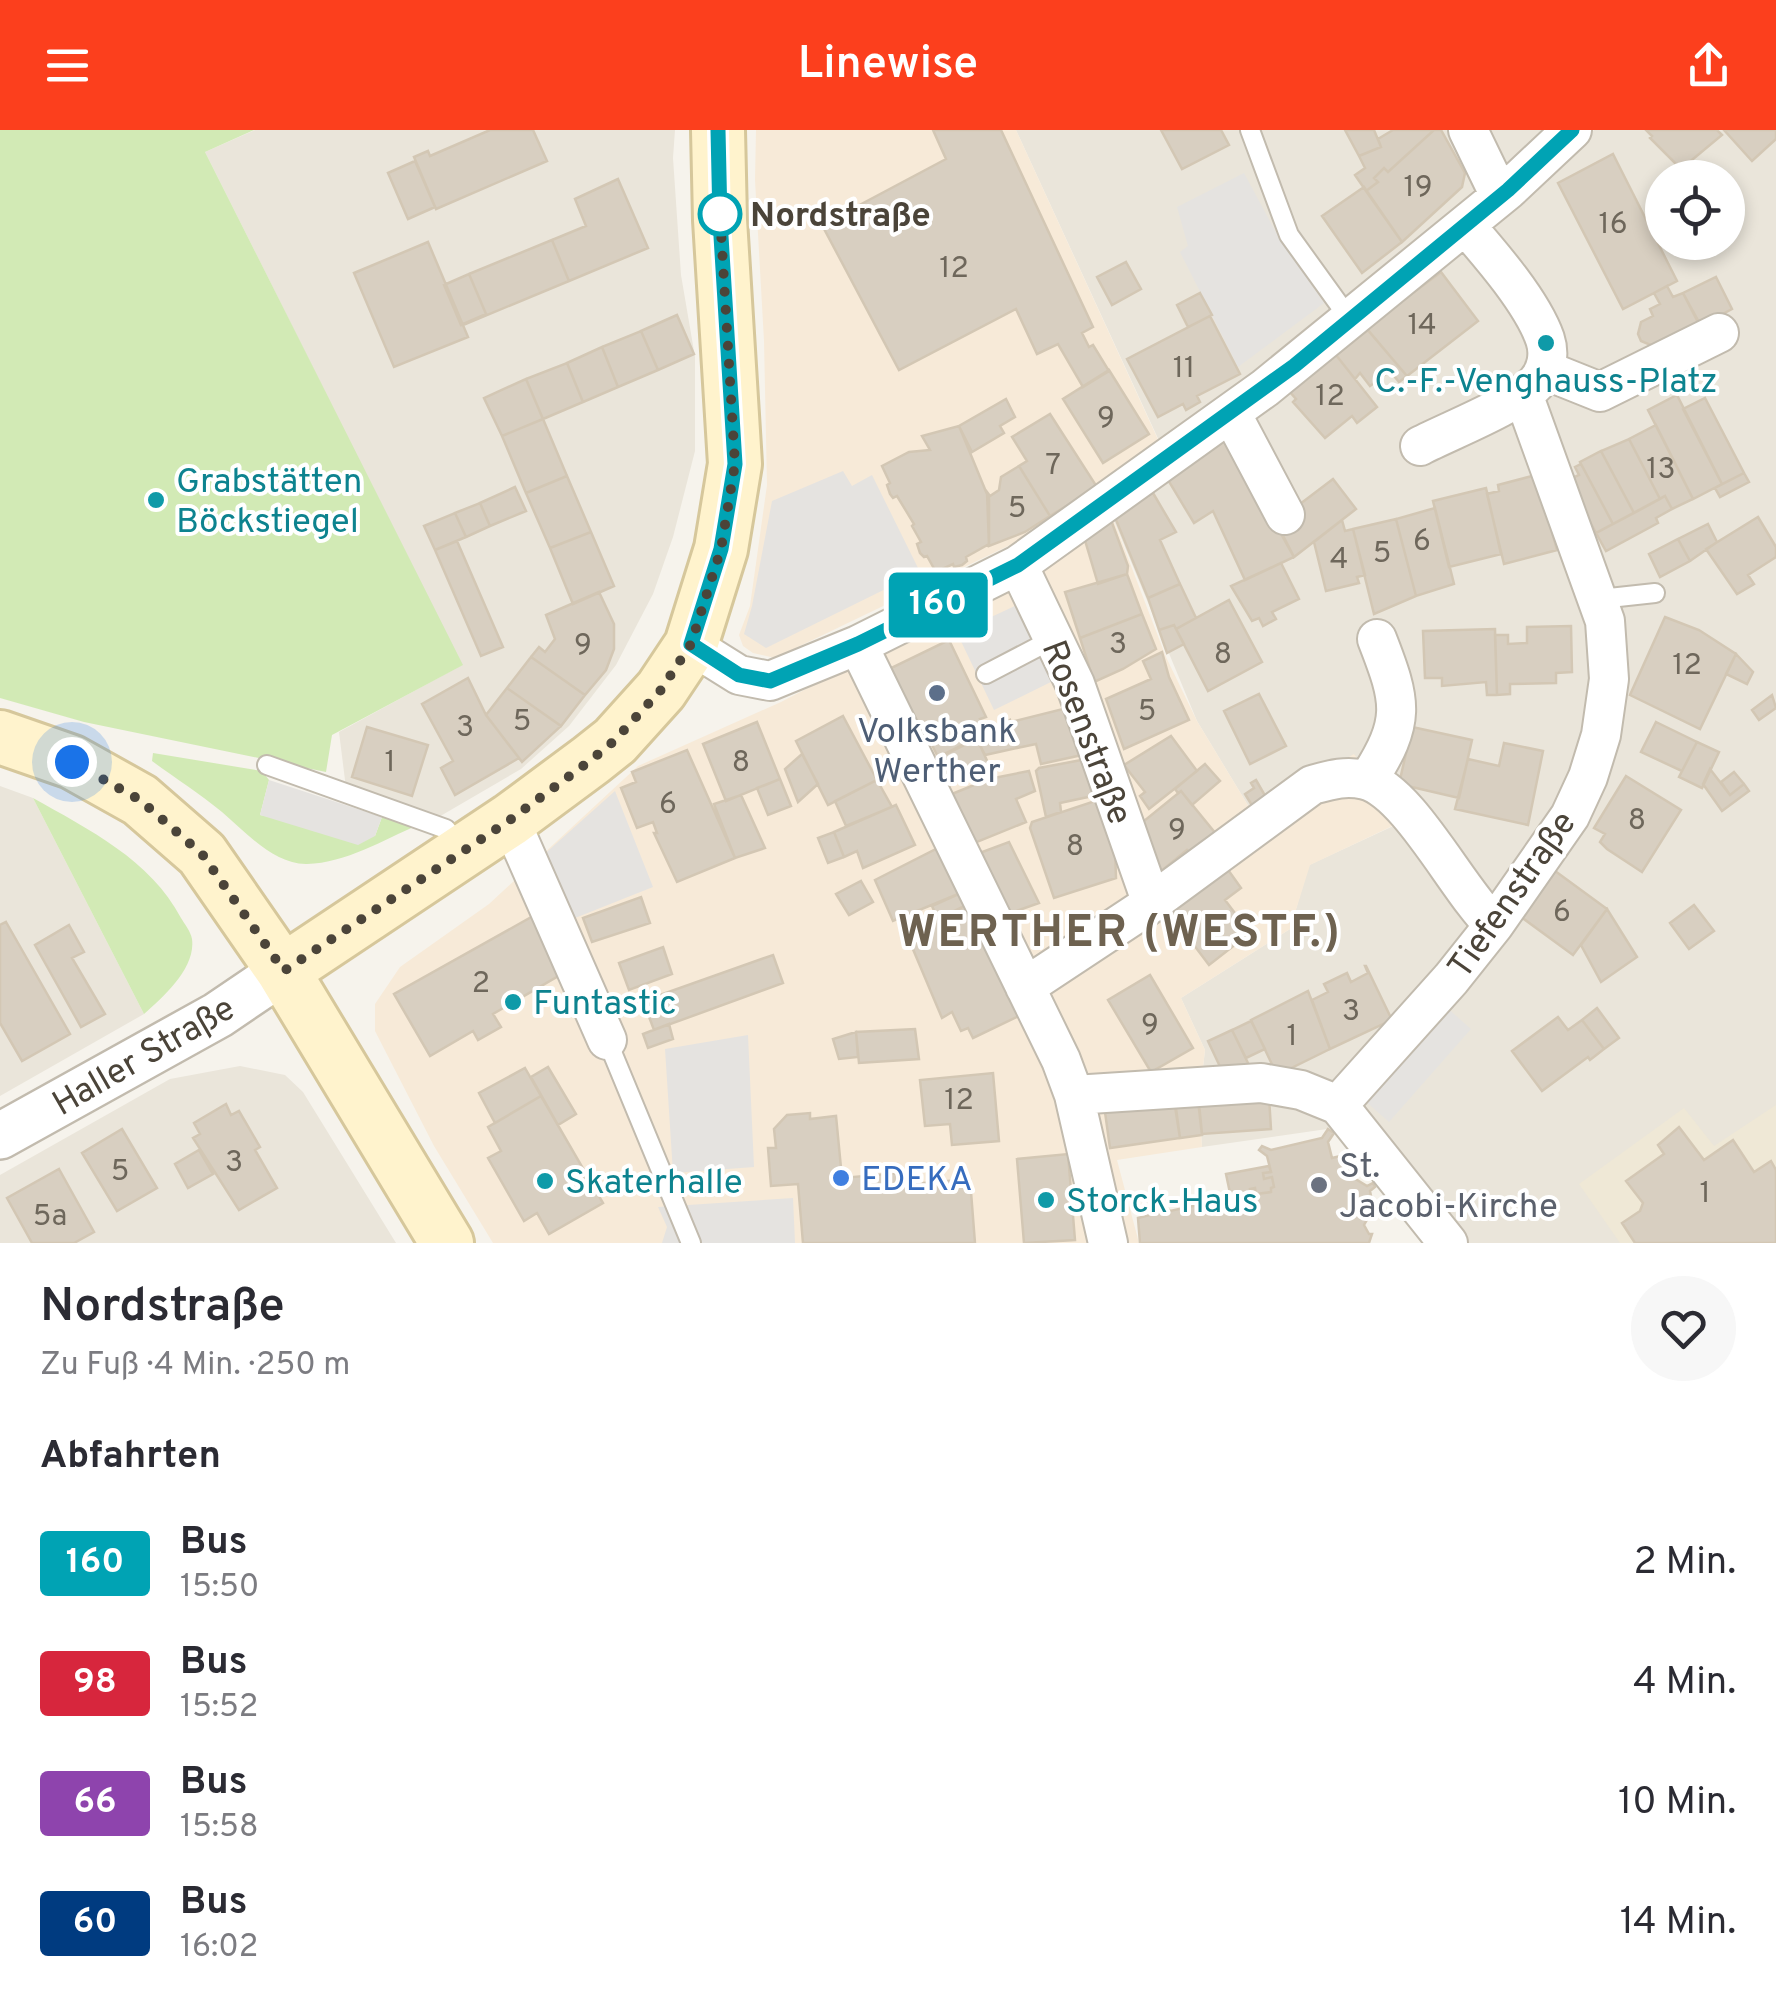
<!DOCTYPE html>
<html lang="de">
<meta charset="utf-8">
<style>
:root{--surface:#fff;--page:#f7f7f7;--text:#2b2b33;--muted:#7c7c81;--accent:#fc3f1d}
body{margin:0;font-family:Overpass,sans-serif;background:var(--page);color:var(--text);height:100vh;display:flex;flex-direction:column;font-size:38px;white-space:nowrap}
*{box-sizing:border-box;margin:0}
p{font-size:32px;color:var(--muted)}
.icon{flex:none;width:55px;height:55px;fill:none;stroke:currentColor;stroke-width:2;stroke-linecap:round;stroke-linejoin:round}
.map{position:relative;height:1113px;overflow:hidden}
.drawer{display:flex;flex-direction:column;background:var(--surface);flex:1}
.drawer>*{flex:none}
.badge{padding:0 20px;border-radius:8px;font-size:35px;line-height:65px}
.controls{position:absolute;left:1645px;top:30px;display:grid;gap:20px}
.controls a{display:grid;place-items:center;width:100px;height:100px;border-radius:50%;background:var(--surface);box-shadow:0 5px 15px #0003;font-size:50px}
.you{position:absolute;width:50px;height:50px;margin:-25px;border:8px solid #fff;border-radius:50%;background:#1a73e8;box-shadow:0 0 0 15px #1a73e833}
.map>.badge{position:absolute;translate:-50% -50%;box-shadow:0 0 0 5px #fff}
h2{padding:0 40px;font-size:38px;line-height:90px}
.round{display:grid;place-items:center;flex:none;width:105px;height:105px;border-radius:52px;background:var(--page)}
.head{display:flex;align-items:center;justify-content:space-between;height:170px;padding:0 40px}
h1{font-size:48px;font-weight:600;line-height:75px}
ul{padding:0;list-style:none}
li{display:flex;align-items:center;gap:30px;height:120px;padding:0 40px}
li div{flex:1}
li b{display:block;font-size:38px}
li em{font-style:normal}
li .badge{min-width:110px;font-weight:700;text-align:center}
header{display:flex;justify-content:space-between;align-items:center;height:130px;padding:0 40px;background:var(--accent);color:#fff;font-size:45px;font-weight:600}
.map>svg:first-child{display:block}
.residential{fill:#eae5da;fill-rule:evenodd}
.commercial{fill:#f7ead8}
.education{fill:#efe8d6}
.green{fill:#d2eab5}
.parking{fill:#e5e3e0}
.building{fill:#d8cfc1;stroke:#d3c7b4;stroke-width:2.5}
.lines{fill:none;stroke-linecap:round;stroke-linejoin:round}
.service-casing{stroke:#c2bbae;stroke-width:22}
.minor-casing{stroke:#c2bbae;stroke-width:42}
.tertiary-casing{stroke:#c2bbae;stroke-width:50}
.secondary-casing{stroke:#d6c79b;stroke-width:58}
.service{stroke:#fff;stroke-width:18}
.minor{stroke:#fff;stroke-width:38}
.tertiary{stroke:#fff;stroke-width:45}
.secondary{stroke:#fff3cd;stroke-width:52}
.line-casing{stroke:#fff;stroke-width:22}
.line{stroke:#00a3b4;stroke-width:15}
.walk{stroke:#4b4439;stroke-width:10;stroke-dasharray:0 18}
.stop-dot{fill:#fff;stroke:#00a3b4;stroke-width:5}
.culture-dot{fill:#0f9aa8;stroke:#fff;stroke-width:4}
.service-dot{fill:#5c6f8a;stroke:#fff;stroke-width:4}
.shop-dot{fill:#3f7fe0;stroke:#fff;stroke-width:4}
.worship-dot{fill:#6b7280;stroke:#fff;stroke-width:4}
.labels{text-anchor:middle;stroke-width:8;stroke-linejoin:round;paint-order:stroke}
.number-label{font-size:30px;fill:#6e675b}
.stop-label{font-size:35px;font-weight:bold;fill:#4b4439;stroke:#fff;text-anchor:start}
.culture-label{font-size:35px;fill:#0d838f;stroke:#fff;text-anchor:start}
.service-label{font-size:35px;fill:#4e5e75;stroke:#fff}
.street-label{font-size:35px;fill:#4b4439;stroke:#fff}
.worship-label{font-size:35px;fill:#5b616d;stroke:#fff;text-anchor:start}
.shop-label{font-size:35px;fill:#366cbe;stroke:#fff;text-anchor:start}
.district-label{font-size:45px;font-weight:bold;letter-spacing:2.5px;fill:#6e6250;stroke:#fff}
</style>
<header><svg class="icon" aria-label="menu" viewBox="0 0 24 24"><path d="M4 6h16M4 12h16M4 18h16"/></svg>Linewise<svg class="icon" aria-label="share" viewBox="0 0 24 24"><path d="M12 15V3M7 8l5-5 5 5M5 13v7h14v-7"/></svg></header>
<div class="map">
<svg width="1776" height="1113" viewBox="0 0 1776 1113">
<rect width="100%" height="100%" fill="#f6f3ec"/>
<!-- residential -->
<path class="residential" d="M255,0H675L673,28L681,145L695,227V321L673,407L653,464L616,535L569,596L521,639L437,688L346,658L339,602L462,535L205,22Z
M1016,0H1548L1511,35L1347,173L1161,315Z
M1594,0H1776V1113H1432L1341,997L1202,1017L1199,973L1205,920L1181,868L1290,799L1309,735L1402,692L1252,682L1197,591L1110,381L1529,60ZM1662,48H1728V112H1662Z
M0,656L33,668L144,884L0,966Z
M240,936L285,945L303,962L396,1113H0V1045L170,949Z"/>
<!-- commercial -->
<path class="commercial" d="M756,0H1016L1161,316L1027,407L775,528L753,523L743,516L739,505L750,476L767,355L764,211L755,50Z
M1110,381L1166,527L1197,591L1252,682L1354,624L1403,691L1310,735L1290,799L1181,868L1205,920L1199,973L1202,1017L1117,1030L1139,1113H493L434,1016L375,901V874L400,837L489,774L638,636L781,572L1037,438Z"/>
<!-- education -->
<path class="education" d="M1776,975V1113H1620L1579,1054L1684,978L1714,1016Z"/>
<!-- green -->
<path class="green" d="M0,0H254L205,22L463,535L332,605L326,642L84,592L0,568Z
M153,623L262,641L269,650L260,685L375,706L382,687L418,695C383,710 346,733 307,734C275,735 245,702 222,682C200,664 175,648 152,631Z
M33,668C88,699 151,730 181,788C184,793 191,802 192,809C196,838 163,867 144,884Z"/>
<!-- parking -->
<path class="parking" d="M1244,43L1280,110L1324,173L1238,237L1180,122L1188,116L1177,77Z
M843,341L852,356L872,345L920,442L766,518L744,504L752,476L772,371Z
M1021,473L1057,549L994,580L957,503Z
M269,650L382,687L375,706L358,715L260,685Z
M615,661L653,757L565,792L540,728Z
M1445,876L1471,899L1389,992L1363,969Z
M748,905L754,1037L673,1043L665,919Z
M793,1068L795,1113H662L667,1097L658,1077Z"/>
<!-- building -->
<path class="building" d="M490,0H533L547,31L436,79L414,27L428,21L430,26Z
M933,0H1001L1093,197L1082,203L1089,217L1093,215L1109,241L1083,257L1058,214L1037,224L1016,179L899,240L822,95L946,29Z
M1161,0H1221L1229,15L1182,39Z
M1345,0H1374L1381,17L1359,26Z
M1393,0H1434L1388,42L1384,38L1374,48L1378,52L1366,61L1355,45L1365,38L1359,26L1381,17L1378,9Z
M1434,0H1441L1465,43L1462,57L1402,112L1366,61L1378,52L1374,48L1384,38L1388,42Z
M1646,0H1717L1722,5L1681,39L1650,8L1652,6Z
M1724,0H1776V9L1752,31Z
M1613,24L1677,151L1623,179L1558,53Z
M415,31L435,77L408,89L388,43Z
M618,49L648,118L569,151L552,110L586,96L575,69Z
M1364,57L1402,112L1362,143L1322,86Z
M552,110L569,151L463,195L486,184L469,144Z
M428,112L468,207L394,237L354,143Z
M1126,132L1141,159L1112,175L1097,147Z
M1441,142L1478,191L1407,246L1366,198Z
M469,144L486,184L461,195L444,155Z
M1716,147L1732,179L1700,196L1683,163Z
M1667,156L1673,167L1683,163L1701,196L1653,216L1641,211L1638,204L1641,192L1653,186L1650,179L1660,174L1654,163Z
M1200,163L1212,185L1188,197L1177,175Z
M677,185L694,224L658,240L641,201Z
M1210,186L1240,244L1197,266L1200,272L1186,280L1183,274L1158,287L1127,229Z
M1368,200L1407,246L1399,252L1390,241L1370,256L1360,243L1355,249L1336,225Z
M641,201L658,240L618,257L602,217Z
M602,217L618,257L583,272L567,233Z
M1336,225L1377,277L1357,293L1352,286L1325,308L1293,272L1296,269L1289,261Z
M567,233L583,272L543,289L526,249Z
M1109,240L1149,304L1103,333L1063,269Z
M526,249L543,289L502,306L484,268Z
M1677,265L1722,354L1693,369L1648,280Z
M1705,268L1744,343L1722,354L1683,279Z
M1006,269L1015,287L1000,296L1004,303L972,322L959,296Z
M1050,284L1097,357L1050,386L1019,336L1027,331L1012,307Z
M543,289L567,346L526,363L502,306Z
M1656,295L1693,369L1672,379L1665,366L1660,369L1629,309Z
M959,296L989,369V414L966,427L967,431L962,435L954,437L953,434L936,442L927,426L924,427L920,423L917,414L921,412L912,396L914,394L897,366L893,368L890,364L887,355L890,353L882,336L909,322L930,320L922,306Z
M1231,305L1294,427L1245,450L1213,381L1194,393L1165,345Z
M1629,309L1660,369L1634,383L1601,321Z
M1601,321L1634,383L1613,394L1580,332Z
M1581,334L1613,394L1596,403L1568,350L1579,345L1575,337Z
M1019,336L1050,386L1025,402L989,416L987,362L990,366L999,360L1001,347Z
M1744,343L1749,352L1720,367L1715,358Z
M1536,345L1555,402H1552L1557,420L1504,434L1487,364L1499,361L1498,355Z
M567,346L591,402L550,418L526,363Z
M1333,349L1356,379L1294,427L1275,393Z
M515,357L526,381L490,396L480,373Z
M1486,358L1501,424L1449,437L1433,371Z
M1153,363L1176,402L1160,410L1180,454L1148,468L1114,385Z
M1665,366L1672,379L1656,388L1658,393L1606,421L1596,403Z
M480,373L490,396L466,407L455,383Z
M1435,378L1454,454L1416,466L1396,389Z
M455,383L466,407L435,420L424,396Z
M1758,387L1776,417V427L1748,445L1754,454L1737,464L1706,419Z
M1396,389L1416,466L1374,484L1353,399Z
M1111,390L1128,436L1127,444L1098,454L1084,407Z
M1342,390L1345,401L1353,399L1365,445L1357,447L1359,453L1326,461L1314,412Z
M1708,394L1717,412L1690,431L1678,409Z
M591,402L614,456L573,474L550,418Z
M1678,409L1690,431L1660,447L1649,424Z
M457,411L503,517L481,526L435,420Z
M1281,433L1299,469L1272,482L1276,489L1263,496L1259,488L1252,491L1231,456Z
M1127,444L1142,484L1080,508L1065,462Z
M1180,454L1196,488L1176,499L1174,495L1159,500L1148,468Z
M599,462L614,494V519L606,540L585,565L531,527L539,517L545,522L555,509L546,485Z
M1229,470L1262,532L1208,561L1176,499Z
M1142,484L1156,519L1123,539L1094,552L1080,508Z
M1665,487L1699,500L1736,524L1700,599L1630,565Z
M1174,495L1184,514L1167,523L1159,500Z
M1571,496L1572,542L1556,543V553L1510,554V564L1497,565L1495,505H1508V514L1527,513V497Z
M1495,499L1497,565H1487L1486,552L1442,556V548H1425L1423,501Z
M949,510L986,587L980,589L986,603L938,627L931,613L926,616L889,539Z
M1162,522L1169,547L1189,590L1124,619L1106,569L1151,549L1143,531Z
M1736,524L1753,542L1747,554L1726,544Z
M531,527L585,565L561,596L507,558Z
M468,548L486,585L519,628L455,665L441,638L453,631L422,574Z
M507,558L561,596L522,632L486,585Z
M1259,564L1286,616L1250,634L1224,581Z
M1772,565L1776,578L1759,590L1752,580Z
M1071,577L1082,625L1041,634L1036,614L1017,618L1011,592Z
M843,586L877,650L828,675L796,611Z
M1010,590L1017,618L985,625L977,609Z
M757,592L780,649L726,671L703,614Z
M1656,592L1697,612L1682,641L1641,622Z
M367,597L428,615L412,666L352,647Z
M1412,597L1472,610L1459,668L1399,654Z
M1171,606L1197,641L1149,679L1140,666L1145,662L1124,635Z
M977,609L990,637L943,656L931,631Z
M1697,612L1719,622L1702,658L1679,647Z
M1504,613L1543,621L1528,695L1455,679L1468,629L1499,636Z
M687,620L735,728L677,752L654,703H657L653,692L637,698L621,658L636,652L632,642Z
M802,624L818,654L798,672L785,639Z
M1092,628L1102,664L1060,673L1061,682L1046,687L1036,641L1039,638Z
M1205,634L1220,651L1192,675L1181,661L1178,663L1175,659Z
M1710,639L1730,665L1744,654L1749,661L1722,681L1703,654Z
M1029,641L1035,661L1016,669L1026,692L972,714L947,666L989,649Z
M1734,642L1744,654L1730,665L1721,652Z
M1626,646L1681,680L1642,742L1607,719L1600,712L1605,704L1594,698Z
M780,649L791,676L768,685L757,658Z
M877,650L892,677L846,696L835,671Z
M1256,650L1267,669L1253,677L1245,664L1254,658L1251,653Z
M1181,661L1216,704L1193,726L1187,720L1160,742L1139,695Z
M741,665L765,718L735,728L714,674Z
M1098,670L1115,720L1116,748L1054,768L1030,698L1032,692Z
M896,675L915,715L863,738L857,721L844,727L834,702Z
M834,702L844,727L828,733L818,708Z
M1009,712L1039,773L1008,784L977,724Z
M940,717L963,762L893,791L875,750Z
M1226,737L1241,758L1225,770L1250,803L1209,835L1163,774Z
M1551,738L1607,779L1573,825L1517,784Z
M861,751L873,772L849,785L836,764Z
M963,762L968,774L938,789L932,776Z
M641,767L650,793L592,812L583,788Z
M969,774L1021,885L973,908L968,898L961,901L952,882L942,888L907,805Z
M1694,775L1714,801L1689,819L1670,793Z
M1607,779L1637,827L1601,852L1581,815Z
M535,785L567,841L493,884L501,897L478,910L473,901L430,926L394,864Z
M6,792L70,904L22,931L0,893V795Z
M69,795L84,822L72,828L105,884L81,897L35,815Z
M663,817L672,844L629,860L619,833Z
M773,825L783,853L654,900L643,871Z
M1365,836H1366L1392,890L1330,919L1312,870L1328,862L1324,854L1347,843L1351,852L1368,843Z
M1150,845L1193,918L1151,942L1108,870Z
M1308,861L1330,919L1277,945L1251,890Z
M1597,878L1619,908L1604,919L1582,890Z
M1558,887L1568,900L1582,890L1604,919L1590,930L1588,927L1542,961L1512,921Z
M1251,891L1265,919L1246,928L1232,900Z
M669,894L673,909L648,918L643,904Z
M915,899L919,929L859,933L856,902Z
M1232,900L1248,933L1223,943L1208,911Z
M856,902L858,927L839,929L833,909Z
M548,937L576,984L558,995L531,947Z
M525,938L541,966L495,993L479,963Z
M993,943L999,1011L952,1015L950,994L925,996L920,950Z
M541,966L603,1073L549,1104L537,1083L524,1091L488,1028L501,1021L488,997Z
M1269,967L1271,999L1202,1004L1199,973Z
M1174,970L1180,1008L1110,1018L1104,975Z
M1198,970L1202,1005L1180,1008L1175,971Z
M226,974L231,985L239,981L260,1017L255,1020L277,1058L239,1080L193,1008L200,1004L194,993Z
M810,983V989L836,986L842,1048L911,1042L912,1054L970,1049L975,1113H803L798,1054L771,1056L768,1018H776L774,999L787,985Z
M1679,997L1704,1030L1733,1010L1754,1042L1771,1031L1776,1040V1113H1635L1622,1093L1640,1081L1643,1073L1626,1051L1664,1024L1658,1015Z
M122,999L157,1058L117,1081L82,1023Z
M1328,999L1334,1003L1328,1012L1332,1028L1349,1024L1348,1028L1358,1035L1354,1036V1048L1367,1056L1373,1053L1375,1057L1370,1061L1373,1076L1379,1077V1082L1372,1081L1364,1095L1369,1104H1372L1369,1113H1140L1138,1088L1162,1082L1166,1077L1170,1081L1198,1075V1070L1203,1069L1205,1076L1231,1070L1230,1063H1235L1237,1068L1251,1066L1250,1059L1255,1058L1256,1064L1271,1062V1058L1274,1057L1272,1047L1264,1049L1263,1043L1271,1042L1267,1026L1259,1020L1262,1016L1271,1020L1322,1008Z
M199,1020L213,1044L188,1058L175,1034Z
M1068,1024L1075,1110L1024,1113L1017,1029Z
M1269,1036L1271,1042L1263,1043L1264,1049L1272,1047L1274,1057L1271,1058V1062L1256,1064L1255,1058L1250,1059L1251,1066L1237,1068L1235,1063H1230L1226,1044Z
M59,1039L94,1102L74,1113H32L7,1068Z"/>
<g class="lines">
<defs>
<path id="service" d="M1250,0L1289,105L1351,191
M1600,469L1655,463
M986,544L1053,509
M267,635L446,699L459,716
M607,910L691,1113"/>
<path id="minor" d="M1468,0L1500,66
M1545,240L1600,262L1719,203
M1231,283L1285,385
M1420,316C1451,300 1514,276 1536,253C1547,241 1550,224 1545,209C1532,172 1491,125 1465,95
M1018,435L1075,554L1151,771
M691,515L739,545L770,551L858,515L1018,435L1265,258L1508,60L1572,0
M858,515L1061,930L1074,965L1108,1113
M1368,650C1406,591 1402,573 1377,509
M510,690L607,910
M1025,857L1146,777L1312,655C1330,650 1346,645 1365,650C1409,661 1458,761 1494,795
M1074,965L1261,953L1301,960L1338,975
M1338,975L1451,849L1494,795L1570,686L1588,647L1601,605L1609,549L1605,491L1523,264
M1338,975L1448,1113"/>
<path id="tertiary" d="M0,1006L218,885L283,841"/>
<path id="secondary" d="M0,607L72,632L140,670L202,724L283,841L447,1113
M283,841L510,690L591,630L615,611L661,560L691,515L721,419L735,334L720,90L718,0"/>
</defs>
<!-- service casing -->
<use href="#service" class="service-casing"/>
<!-- minor casing -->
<use href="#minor" class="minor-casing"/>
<!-- tertiary casing -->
<use href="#tertiary" class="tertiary-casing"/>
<!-- secondary casing -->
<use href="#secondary" class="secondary-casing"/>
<!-- service -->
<use href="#service" class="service"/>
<!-- minor -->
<use href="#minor" class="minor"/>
<!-- tertiary -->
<use href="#tertiary" class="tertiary"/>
<!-- secondary -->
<use href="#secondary" class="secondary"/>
</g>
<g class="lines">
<defs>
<path id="line" d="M718,0L720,90L735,334L721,419L691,514L739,545L770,551L858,514L1018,435L1294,236L1508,60L1572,0"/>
</defs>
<!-- line casing -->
<use href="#line" class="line-casing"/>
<!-- line -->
<use href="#line" class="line"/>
<!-- walk -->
<path class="walk" d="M72,632L140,670L202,724L284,841L510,690L591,630L614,611L661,560L691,514L721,419L735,334L720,84"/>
</g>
<!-- markers -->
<circle class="stop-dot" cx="720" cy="84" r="20"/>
<g class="culture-dot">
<circle cx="1546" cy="213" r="10"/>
<circle cx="156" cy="370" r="10"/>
<circle cx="513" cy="872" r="10"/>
<circle cx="545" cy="1051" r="10"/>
<circle cx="1046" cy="1070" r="10"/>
</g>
<circle class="service-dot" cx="937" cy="563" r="10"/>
<circle class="shop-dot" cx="841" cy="1048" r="10"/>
<circle class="worship-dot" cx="1319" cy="1055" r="10"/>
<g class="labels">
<!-- number labels -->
<g class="number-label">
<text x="1418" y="66">19</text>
<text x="1613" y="103">16</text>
<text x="954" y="147">12</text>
<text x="1422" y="204">14</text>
<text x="1184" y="247">11</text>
<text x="1330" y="275">12</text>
<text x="1106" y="297">9</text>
<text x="1053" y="344">7</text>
<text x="1661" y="348">13</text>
<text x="1017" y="387">5</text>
<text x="1422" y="420">6</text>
<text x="1382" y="432">5</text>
<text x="1339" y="438">4</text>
<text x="1118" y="523">3</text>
<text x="583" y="524">9</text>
<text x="1223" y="533">8</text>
<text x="1687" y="544">12</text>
<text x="1147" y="590">5</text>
<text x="522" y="600">5</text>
<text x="465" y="606">3</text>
<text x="390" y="641">1</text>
<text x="741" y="641">8</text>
<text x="668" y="683">6</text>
<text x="1637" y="699">8</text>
<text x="1177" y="709">9</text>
<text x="1075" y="725">8</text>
<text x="1562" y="791">6</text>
<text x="481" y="862">2</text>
<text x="1351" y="890">3</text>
<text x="1150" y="904">9</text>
<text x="1292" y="915">1</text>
<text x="959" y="979">12</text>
<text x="234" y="1041">3</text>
<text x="120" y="1050">5</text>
<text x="1705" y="1072">1</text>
<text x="50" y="1095">5a</text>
</g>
<!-- stop labels -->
<g class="stop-label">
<text x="750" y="96">Nordstraße</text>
</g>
<!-- culture labels -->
<g class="culture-label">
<text x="1546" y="262" text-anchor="middle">C.-F.-Venghauss-Platz</text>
<text x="176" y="362">Grabstätten<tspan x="176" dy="40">Böckstiegel</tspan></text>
<text x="533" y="884">Funtastic</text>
<text x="565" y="1063">Skaterhalle</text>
<text x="1066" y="1082">Storck-Haus</text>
</g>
<!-- service labels -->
<g class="service-label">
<text x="937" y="612">Volksbank<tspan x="937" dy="40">Werther</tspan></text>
</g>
<!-- street labels -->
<g class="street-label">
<text transform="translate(1088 602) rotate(69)" y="12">Rosenstraße</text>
<text transform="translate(1511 764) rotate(-55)" y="12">Tiefenstraße</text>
<text transform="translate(143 925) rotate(-30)" y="12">Haller Straße</text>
</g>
<!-- worship labels -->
<g class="worship-label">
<text x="1339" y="1047">St.<tspan x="1339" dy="40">Jacobi-Kirche</tspan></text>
</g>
<!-- shop labels -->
<g class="shop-label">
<text x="861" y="1060">EDEKA</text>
</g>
<!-- district labels -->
<g class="district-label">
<text x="1120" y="816">WERTHER (WESTF.)</text>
</g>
</g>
</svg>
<div class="controls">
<a><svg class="icon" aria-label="locate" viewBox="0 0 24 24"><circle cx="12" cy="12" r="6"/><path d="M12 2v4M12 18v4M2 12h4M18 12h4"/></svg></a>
</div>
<div class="you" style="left:72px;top:632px"></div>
<b class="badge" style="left:938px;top:475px;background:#00a3b4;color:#fff">160</b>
</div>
<section class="drawer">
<div class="head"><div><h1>Nordstraße</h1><p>Zu Fuß · 4 Min. · 250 m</p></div><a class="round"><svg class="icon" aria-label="heart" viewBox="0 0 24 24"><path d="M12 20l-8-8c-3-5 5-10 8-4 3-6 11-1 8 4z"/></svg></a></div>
<h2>Abfahrten</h2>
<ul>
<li><span class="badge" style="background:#00a3b4;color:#fff">160</span><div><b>Bus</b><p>15:50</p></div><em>2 Min.</em></li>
<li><span class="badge" style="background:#d7263d;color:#fff">98</span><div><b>Bus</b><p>15:52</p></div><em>4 Min.</em></li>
<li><span class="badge" style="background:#8e44ad;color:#fff">66</span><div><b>Bus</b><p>15:58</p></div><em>10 Min.</em></li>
<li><span class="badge" style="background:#003b80;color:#fff">60</span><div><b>Bus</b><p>16:02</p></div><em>14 Min.</em></li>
</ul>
</section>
